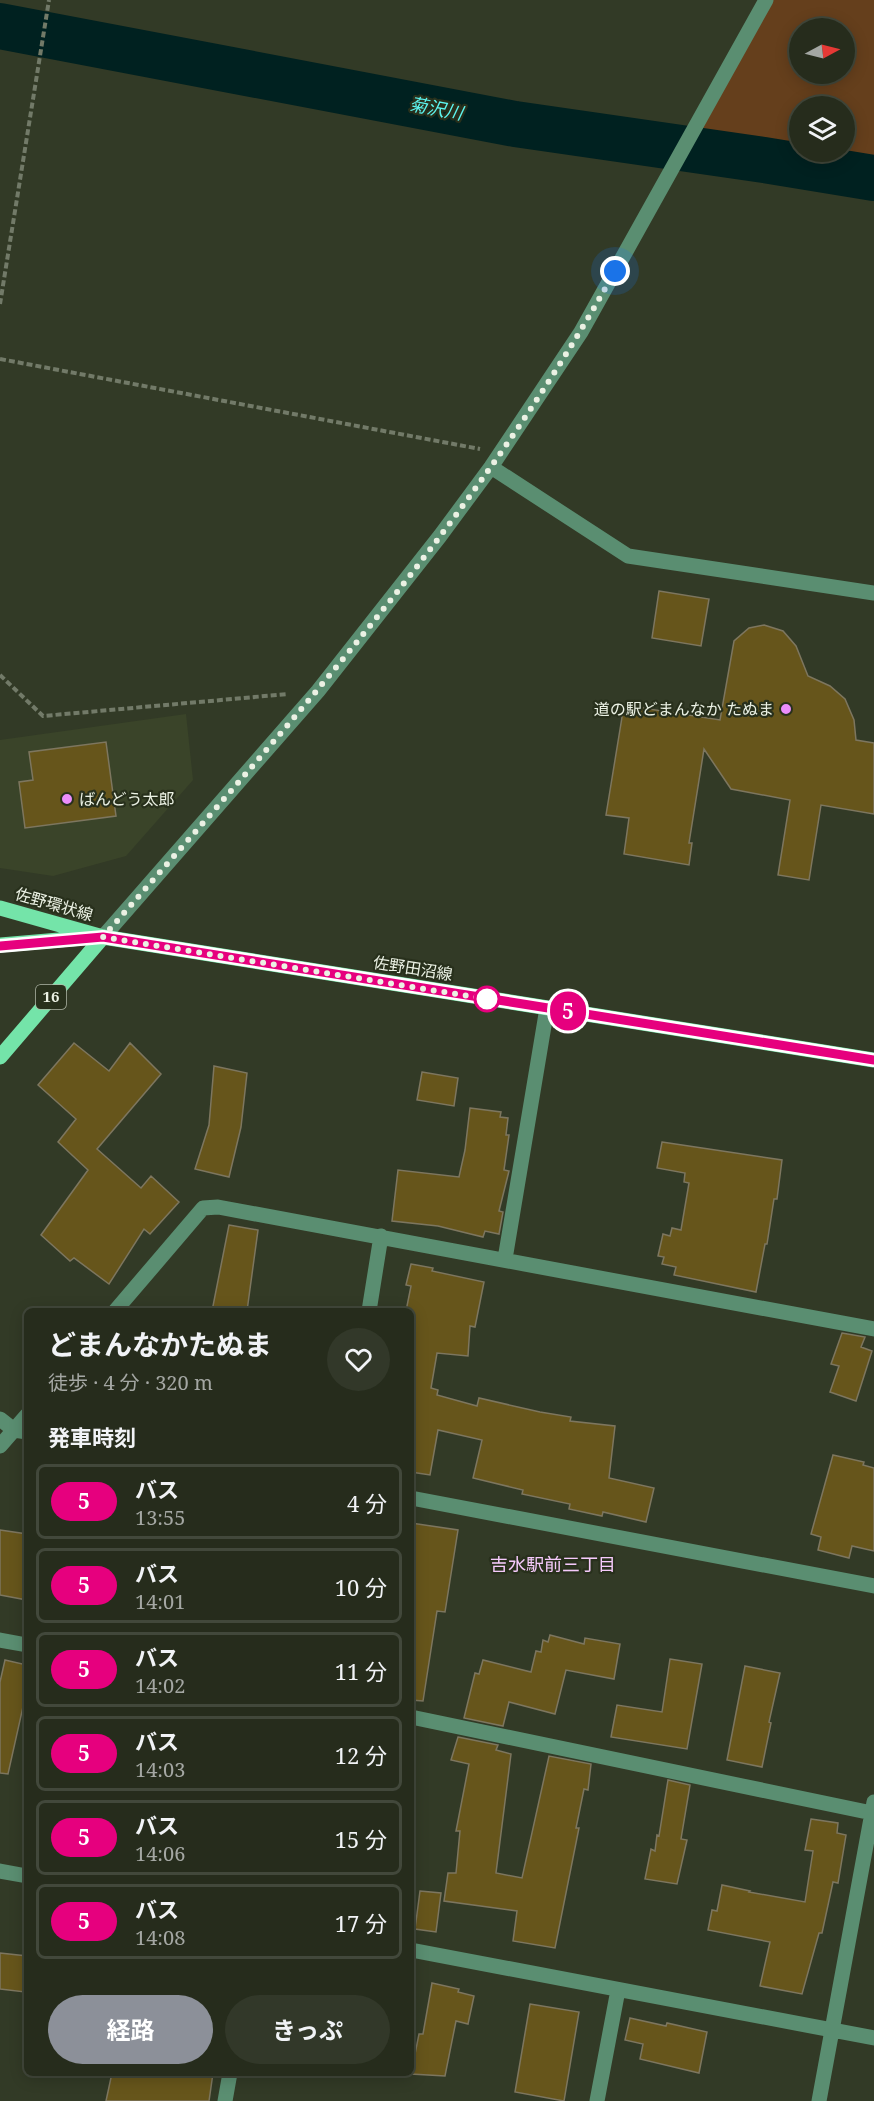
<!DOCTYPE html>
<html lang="ja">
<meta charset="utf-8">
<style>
:root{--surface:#262c1c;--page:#323829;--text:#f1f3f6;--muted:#a4a7a3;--line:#42483b;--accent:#8c9099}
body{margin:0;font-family:"Noto Serif","Noto Sans JP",serif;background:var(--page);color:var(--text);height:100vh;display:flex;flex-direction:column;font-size:22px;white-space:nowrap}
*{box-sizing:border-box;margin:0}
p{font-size:20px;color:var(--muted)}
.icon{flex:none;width:33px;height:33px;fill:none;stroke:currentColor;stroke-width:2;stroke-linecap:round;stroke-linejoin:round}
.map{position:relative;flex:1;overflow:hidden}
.details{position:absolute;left:24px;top:1308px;width:390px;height:768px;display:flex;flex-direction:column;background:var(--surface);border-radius:9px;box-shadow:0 3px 15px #0003,0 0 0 2px var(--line)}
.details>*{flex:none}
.badge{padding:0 12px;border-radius:20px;font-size:21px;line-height:39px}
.needle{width:39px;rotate:83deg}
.fabs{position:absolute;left:789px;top:18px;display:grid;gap:12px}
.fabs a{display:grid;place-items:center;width:66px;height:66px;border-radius:50%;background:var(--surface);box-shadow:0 3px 15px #0003,0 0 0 2px var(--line);font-size:30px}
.you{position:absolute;width:30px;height:30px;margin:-15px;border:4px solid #fff;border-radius:50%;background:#1a73e8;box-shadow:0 0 0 9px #1a73e833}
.map>.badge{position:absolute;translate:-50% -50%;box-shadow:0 0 0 3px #fff}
h2{padding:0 24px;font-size:22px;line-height:54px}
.round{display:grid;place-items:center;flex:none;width:63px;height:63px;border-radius:32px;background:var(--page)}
.headline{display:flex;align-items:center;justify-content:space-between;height:102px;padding:0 24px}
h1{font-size:28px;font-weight:700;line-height:45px}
.action{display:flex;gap:12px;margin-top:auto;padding:12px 24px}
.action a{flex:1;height:69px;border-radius:36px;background:var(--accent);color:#fff;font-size:24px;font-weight:700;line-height:69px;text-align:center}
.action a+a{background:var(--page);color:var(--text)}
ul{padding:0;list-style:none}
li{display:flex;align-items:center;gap:18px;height:75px;margin:0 12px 9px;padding:0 12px;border:3px solid var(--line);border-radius:9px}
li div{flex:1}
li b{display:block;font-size:22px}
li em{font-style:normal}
li .badge{min-width:66px;font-weight:700;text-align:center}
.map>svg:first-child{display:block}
.built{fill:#3a4429}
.green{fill:#653f1c;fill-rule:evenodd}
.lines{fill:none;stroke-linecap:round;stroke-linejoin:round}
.river{stroke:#002120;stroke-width:46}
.building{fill:#66551b;stroke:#7d765f;stroke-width:1.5}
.path{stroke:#727a68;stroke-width:4;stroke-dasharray:6 3;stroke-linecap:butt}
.minor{stroke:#5a8e71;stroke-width:15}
.major{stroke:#74e4a9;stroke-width:15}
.line-casing{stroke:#fff;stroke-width:14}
.line{stroke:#e6007e;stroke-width:9}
.walk{stroke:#ebf1e4;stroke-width:6;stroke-dasharray:0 10.8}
.poi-dot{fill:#eb8dfb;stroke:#28301c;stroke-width:2}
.stop-dot{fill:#fff;stroke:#e6007e;stroke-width:3}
.labels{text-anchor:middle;stroke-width:4.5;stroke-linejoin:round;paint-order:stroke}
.shield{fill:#28301c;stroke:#b0b7a8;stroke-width:1.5}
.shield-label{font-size:15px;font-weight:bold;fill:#ebf1e4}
.poi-label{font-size:16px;fill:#ebf1e4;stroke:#28301c;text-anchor:end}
.street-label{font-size:16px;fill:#ebf1e4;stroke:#28301c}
.water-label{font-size:18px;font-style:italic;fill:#5df6f0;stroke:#28301c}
.neighbourhood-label{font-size:18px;fill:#f5cafb;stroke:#28301c}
</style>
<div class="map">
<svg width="874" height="2101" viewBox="0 0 874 2101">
<rect width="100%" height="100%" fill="#323a26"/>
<!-- built -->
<path class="built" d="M186,714L193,780L126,856L53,876L0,868V740Z"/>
<!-- green -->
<path class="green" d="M766,0H874V171L695,127ZM800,28H844V74H800ZM800,106H844V152H800Z"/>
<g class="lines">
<!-- river -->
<path class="river" d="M0,26L515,124L764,160L874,178"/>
</g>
<!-- building -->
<path class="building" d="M659,591L709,599L701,646L652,638Z
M764,625L783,631L796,646L808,676L830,686L845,699L854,720L856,740L874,743V814L821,805L809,880L778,875L790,800L731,789L704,749L689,843H692L689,865L624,854L629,818L606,815L624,705L720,720L734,641L749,628Z
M106,742L116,816L25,828L19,782L33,780L29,752Z
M74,1043L109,1071L130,1043L161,1074L97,1149L141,1188L151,1176L179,1202L150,1234L144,1229L109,1284L74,1258L70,1261L41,1235L88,1170L58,1142L76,1119L38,1085Z
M214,1066L247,1073L241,1127L229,1177L195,1169L209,1125Z
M422,1072L458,1078L454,1106L417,1100Z
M470,1108L501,1112L500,1117L508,1118L506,1135H509L504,1170L509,1171L499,1211L503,1212L499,1234L485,1231L483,1237L438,1226L392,1221L398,1170L459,1177L465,1150Z
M662,1142L782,1160L777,1199H774L767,1244H765L756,1292L674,1275L676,1267L662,1264L664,1257L658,1256L663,1234L670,1236L672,1228L681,1230L689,1183L684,1182L685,1173L657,1168Z
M229,1225L258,1230L247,1311H212Z
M411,1264L433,1268L432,1271L484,1282L475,1327L470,1326L468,1356L437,1353L431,1388L438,1390L437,1395L477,1406L479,1398L540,1412L571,1417L570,1421L615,1426L609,1478L654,1488L646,1522L603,1512L602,1516L569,1509L570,1504L522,1494L523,1490L473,1478L482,1440L438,1430L430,1475L411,1472V1311H406L411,1286L406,1285Z
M842,1333L865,1337L861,1347L872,1351L856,1401L830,1392L839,1366L831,1364Z
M833,1455L864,1462L863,1465L874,1468V1551L852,1546L849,1558L818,1550L821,1537L811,1534Z
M411,1523L458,1530L445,1612L437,1611L423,1701L411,1700Z
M0,1530L27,1534V1600L0,1595Z
M550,1635L584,1644L585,1638L620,1644L614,1679L566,1670L555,1714L509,1702L503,1726L464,1718L475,1673L479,1674L483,1660L531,1672L536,1651L541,1652L543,1640L548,1642Z
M670,1659L702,1664L687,1749L611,1737L617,1705L662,1712Z
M5,1660L27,1665V1689L8,1774L0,1773V1682Z
M745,1666L780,1673L769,1722L771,1723L762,1767L727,1760Z
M458,1737L498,1745L496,1750L511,1754L496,1873L522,1878L549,1756L591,1764L588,1790L584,1789L576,1828H579L555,1948L513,1941L517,1911L444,1901L448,1873H456L460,1831H456L469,1764L451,1760Z
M668,1780L690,1785L681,1839L687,1840L677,1884L645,1879L651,1849L655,1851L657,1835L659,1836Z
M811,1819L838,1823L837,1833L846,1835L838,1883L833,1882L822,1933H819L802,1994L760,1986L770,1942L708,1930L712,1910L717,1911L722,1885L750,1891L749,1892L805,1902L813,1851L805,1850Z
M420,1891L441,1893L436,1932L415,1929Z
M0,1953L27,1956L25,1992L0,1989Z
M432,1983L459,1989L458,1992L474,1996L468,2024L456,2021L445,2076L411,2074L419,2034H423Z
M530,2004L579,2012L564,2101L515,2092Z
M630,2018L666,2026L667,2023L707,2032L699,2073L640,2059L643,2044L625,2040Z
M112,2073H213L209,2101H106Z"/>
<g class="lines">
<!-- path -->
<path class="path" d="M0,304L49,0
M0,359L480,449
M0,675L43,716L288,694"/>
<!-- minor -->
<path class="minor" d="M491,467L628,556L874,593
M103,937L318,691L440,536L491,467L581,332L766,0
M505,1259L547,1008
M115,1311L203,1208L218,1207L874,1329
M369,1311L381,1236
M0,1419L14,1430L27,1432
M0,1446L27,1415
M411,1498L874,1586
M0,1640L27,1645
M411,1717L872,1813
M0,1871L27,1876
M411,1950L874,2038
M225,2101L230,2073
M597,2101L618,1990
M819,2101L874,1802"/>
<!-- major -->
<path class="major" d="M0,908L103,937L874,1060
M0,945L94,937
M0,1057L103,937"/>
</g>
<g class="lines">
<defs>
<path id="line" d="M0,946L103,937L874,1060"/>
</defs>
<!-- line casing -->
<use href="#line" class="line-casing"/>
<!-- line -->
<use href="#line" class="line"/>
<!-- walk -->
<path class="walk" d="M487,999L103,937C287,727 479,516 615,271"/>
</g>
<!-- markers -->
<g class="poi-dot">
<circle cx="786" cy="709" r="6"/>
<circle cx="67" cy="799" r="6"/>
</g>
<circle class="stop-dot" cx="487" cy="999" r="12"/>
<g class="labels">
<!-- shield labels -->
<rect class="shield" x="36" y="985" width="30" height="24" rx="4.5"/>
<g class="shield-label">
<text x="51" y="1002">16</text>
</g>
<!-- poi labels -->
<g class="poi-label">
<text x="774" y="715">道の駅どまんなか たぬま</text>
<text x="79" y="805" text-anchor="start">ばんどう太郎</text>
</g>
<!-- street labels -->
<g class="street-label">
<text transform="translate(54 904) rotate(16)" y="6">佐野環状線</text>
<text transform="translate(413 968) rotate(9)" y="6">佐野田沼線</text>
</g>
<!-- water labels -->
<g class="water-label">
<text transform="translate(436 109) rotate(11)" y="6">菊沢川</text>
</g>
<!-- neighbourhood labels -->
<g class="neighbourhood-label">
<text x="553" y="1571">吉水駅前三丁目</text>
</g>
</g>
</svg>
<div class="fabs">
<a><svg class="needle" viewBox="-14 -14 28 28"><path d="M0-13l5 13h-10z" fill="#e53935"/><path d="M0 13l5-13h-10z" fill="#a4a7a3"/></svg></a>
<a><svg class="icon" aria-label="layers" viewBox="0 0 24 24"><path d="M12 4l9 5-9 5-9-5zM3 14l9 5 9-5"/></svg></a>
</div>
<div class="you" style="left:615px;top:271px"></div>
<b class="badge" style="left:568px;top:1011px;background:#e6007e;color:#fff">5</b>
<section class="details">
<div class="headline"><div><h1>どまんなかたぬま</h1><p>徒歩 · 4 分 · 320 m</p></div><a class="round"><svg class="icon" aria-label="heart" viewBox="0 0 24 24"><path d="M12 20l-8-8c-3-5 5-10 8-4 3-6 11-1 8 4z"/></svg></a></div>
<h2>発車時刻</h2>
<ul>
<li><span class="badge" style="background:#e6007e;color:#fff">5</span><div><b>バス</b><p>13:55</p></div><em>4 分</em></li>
<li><span class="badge" style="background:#e6007e;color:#fff">5</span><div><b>バス</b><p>14:01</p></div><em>10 分</em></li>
<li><span class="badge" style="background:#e6007e;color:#fff">5</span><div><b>バス</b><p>14:02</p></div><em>11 分</em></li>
<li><span class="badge" style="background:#e6007e;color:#fff">5</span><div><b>バス</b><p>14:03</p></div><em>12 分</em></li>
<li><span class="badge" style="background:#e6007e;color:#fff">5</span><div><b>バス</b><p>14:06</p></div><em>15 分</em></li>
<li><span class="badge" style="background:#e6007e;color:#fff">5</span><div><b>バス</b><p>14:08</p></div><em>17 分</em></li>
</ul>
<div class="action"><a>経路</a><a>きっぷ</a></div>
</section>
</div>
